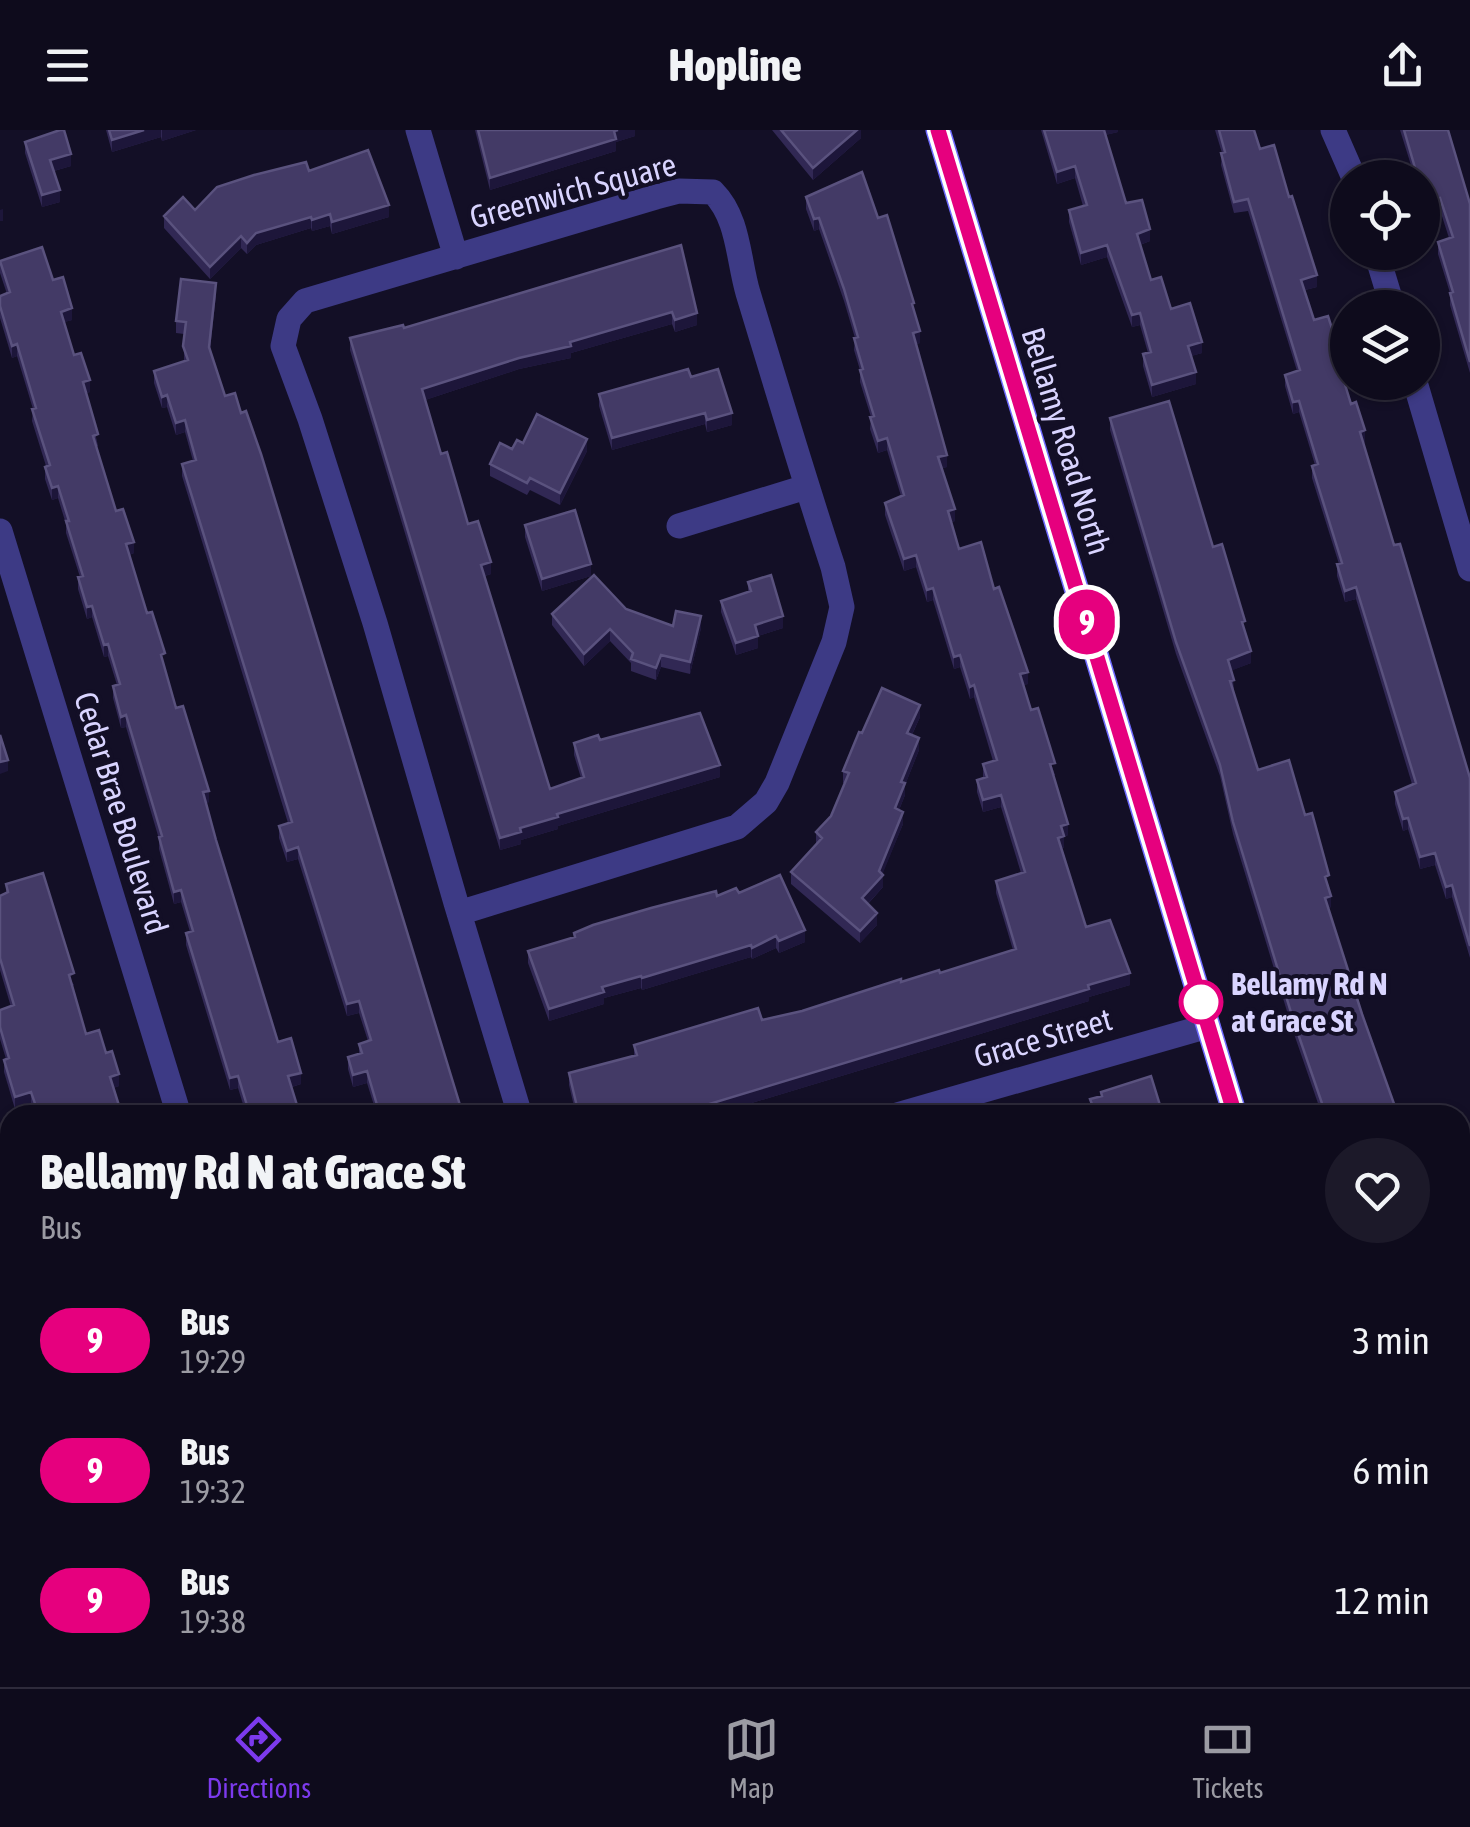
<!DOCTYPE html>
<style>
:root{--surface:#0e0b1c;--page:#1c1929;--text:#f1f3f6;--muted:#9b9ba3;--line:#2e2b3b;--accent:#7c3aed}
body{margin:0;font-family:"Asap Condensed",sans-serif;background:var(--page);color:var(--text);height:100vh;display:flex;flex-direction:column;font-size:38px;white-space:nowrap}
*{box-sizing:border-box;margin:0}
p{font-size:32px;color:var(--muted)}
.icon{flex:none;width:55px;height:55px;fill:none;stroke:currentColor;stroke-width:2;stroke-linecap:round;stroke-linejoin:round}
.map{position:relative;flex:1;overflow:hidden}
.side{position:absolute;left:0px;top:975px;width:1470px;height:582px;display:flex;flex-direction:column;background:var(--surface);border-radius:30px 30px 0 0;box-shadow:0 2px 8px #0004,0 0 0 2px var(--line)}
.side>*{flex:none}
.badge{padding:0 20px;border-radius:32px;font-size:35px;line-height:65px}
.controls{position:absolute;left:1330px;top:30px;display:grid;gap:20px}
.controls a{display:grid;place-items:center;width:110px;height:110px;border-radius:50%;background:var(--surface);box-shadow:0 2px 8px #0004,0 0 0 2px var(--line);font-size:50px}
.map>.badge{position:absolute;translate:-50% -50%;box-shadow:0 0 0 5px #fff}
.round{display:grid;place-items:center;flex:none;width:105px;height:105px;border-radius:52px;background:var(--page)}
.head{display:flex;align-items:center;justify-content:space-between;height:170px;padding:0 40px}
h1{font-size:48px;font-weight:800;line-height:75px}
ul{padding:0;list-style:none}
li{display:flex;align-items:center;gap:30px;height:130px;padding:0 40px}
li div{flex:1}
li b{display:block;font-size:38px}
li em{font-style:normal}
li .badge{min-width:110px;font-weight:700;text-align:center}
header{display:flex;justify-content:space-between;align-items:center;height:130px;padding:0 40px;background:var(--surface);font-size:45px;font-weight:800}
.tab-bar{display:flex;justify-content:space-around;align-items:center;height:140px;border-top:2px solid var(--line);background:var(--surface);font-size:28px;color:var(--muted)}
.tab-bar a{display:grid;justify-items:center;gap:5px}
.tab-bar .on{color:var(--accent)}
.map>svg:first-child{display:block}
.lines{fill:none;stroke-linecap:round;stroke-linejoin:round}
.path{stroke:#2fb8b0;stroke-width:4;stroke-dasharray:5 8;stroke-linecap:butt}
.lane{stroke:#3d3a85;stroke-width:12}
.street{stroke:#3d3a85;stroke-width:25}
.secondary{stroke:#6f6bff;stroke-width:25}
.wall{fill:#312854}
.shaded-wall{fill:#1d163a}
.building{fill:#433a66;stroke:#5a527e;stroke-width:2.5}
.line-casing{stroke:#fff;stroke-width:22}
.line{stroke:#e6007e;stroke-width:15}
.stop-dot{fill:#fff;stroke:#e6007e;stroke-width:5}
.labels{text-anchor:middle;stroke-width:8;stroke-linejoin:round;paint-order:stroke}
.street-label{font-size:32px;fill:#d9d4ff;stroke:#130f26}
.stop-label{font-size:32px;font-weight:bold;fill:#d9d4ff;stroke:#130f26;text-anchor:start}
</style>
<header><svg class="icon" aria-label="menu" viewBox="0 0 24 24"><path d="M4 6h16M4 12h16M4 18h16"/></svg>Hopline<svg class="icon" aria-label="share" viewBox="0 0 24 24"><path d="M12 15V3M7 8l5-5 5 5M5 13v7h14v-7"/></svg></header>
<div class="map">
<svg width="1470" height="1557" viewBox="0 0 1470 1557">
<rect width="100%" height="100%" fill="#130f26"/>
<g class="lines">
<!-- path -->
<path class="path" d="M633,1548L635,1557"/>
<!-- lane -->
<path class="lane" d="M883,1548L888,1557
M1026,1557L1056,1548"/>
<!-- street -->
<path class="street" d="M418,0L456,127
M1333,0L1354,48
M1376,122L1393,178
M1415,252L1470,439
M679,396L806,357
M0,401L179,985
M459,783L737,697L766,672L777,653L834,512L842,477L833,437C803,346 776,255 748,163C738,129 739,88 713,62L679,61L656,67L305,171L289,189L283,216L310,289L375,493L456,773L459,783L520,985
M897,985L1208,896
M0,1257L10,1254
M1460,1317L1470,1308
M351,1548L353,1557
M1406,1548L1409,1557"/>
<!-- secondary -->
<path class="secondary" d="M938,0L1235,985
M705,1557L736,1548"/>
</g>
<!-- wall -->
<path class="wall" d="M106,0H196L162,11L161,7L112,22Z
M475,0H635V6L616,12V21L490,60Z
M772,0H861V8L813,50Z
M1041,0H1118V2L1105,5L1126,73L1150,111L1140,115L1151,150L1202,223L1191,226L1196,254L1152,267L1143,236V224L1148,223L1140,195L1132,197L1107,127L1081,135L1069,92V80L1083,76L1075,48L1057,54Z
M1215,0H1254L1260,19L1317,157L1305,160L1314,190L1336,223L1351,274L1365,312L1363,313L1394,415L1470,648V828L1452,767L1446,769L1435,735L1420,739L1408,699L1403,701L1395,674V662L1412,654L1356,469L1345,472L1337,446V434H1339L1312,348V336L1315,335L1299,282L1293,284L1285,256V245L1297,241L1248,81L1234,83L1221,35L1222,23Z
M1400,0H1448L1470,74V243L1450,175V163L1438,124V112L1449,108L1440,80L1426,84L1422,72V48H1415Z
M25,12L71,36L54,41L60,72L42,77L25,23Z
M309,41L389,87L332,104L330,96L312,101L311,98L256,115L247,124L241,118L210,149L164,98V86L195,80Z
M806,67L914,182L920,213L916,214L947,337L942,338L955,391L951,392L959,419L994,459L1028,554L1023,555L1055,645H1053L1068,705L1064,707V718H1062L1086,797L1130,855L1089,867V871L712,985H576L569,955V943L634,926V915L802,881L901,852L940,843L1013,820L996,763V751L1021,743L1001,677L983,682L977,662V650L983,648V634L993,631L974,567L970,569L960,537L954,539L933,470L927,472L916,437L904,441L892,406L885,385V373L901,366L887,320L878,323L870,299L871,287L860,252V240L854,220L855,208L844,171L819,99L814,101L806,79Z
M681,115L697,195L675,202L672,194L571,223V228L519,239L425,270L441,324L468,394L491,444L485,446L550,659L581,648L574,625V613L600,610L720,647L558,696V699L521,710V714L500,720L350,220V208L404,198Z
M0,131L53,150L72,190L64,192L74,225L90,262L86,263L98,316L96,317L116,381L134,423L129,425L176,578L209,672L206,673L216,710L278,912L301,954L292,957L246,984L238,958L230,960L186,815V803L190,802L181,772L174,774L159,719V709L126,597L121,598L113,568V556L117,555L108,526L104,527L92,487L87,489L78,459V447H80L66,403V394L58,368L52,370L45,349V337L46,336L32,291L33,279L17,226L12,228L0,188V166L7,164L0,143Z
M216,165L210,220L463,985H377L367,953L353,957L348,939V927L359,924V914L368,911L359,883L347,886L298,729L287,732L279,708V696L288,693L182,346V334L193,331L185,302L176,305L167,277L162,278L154,253V241L184,231V204L176,203V191Z
M691,247L732,295L707,302L705,294L612,320L599,276V264Z
M1110,288L1213,417L1245,502L1251,533L1232,540L1234,561L1233,562L1258,640L1305,685L1329,757L1331,777L1328,778L1362,884L1398,985H1322L1293,901L1233,704L1220,646L1176,524L1110,300Z
M523,313L587,321L560,375L530,360L527,365L490,346V334Z
M525,395L591,446L542,461L525,407Z
M748,452L783,498L758,506V518L736,525L721,482V471L748,462Z
M626,479L673,496L701,498L690,544L661,537L656,550L631,541V533L610,511L584,536L552,495V484Z
M920,587L912,605L919,620L905,655V665L899,680L903,694L882,744L883,757L868,774L877,795L860,813L791,754V742L816,714V702L831,686L845,653H843V641L862,603Z
M6,754L74,855L72,856L86,904L106,923L119,956L113,958L122,985H35L31,973L15,979L4,942V930L6,929L0,909V880L11,877L0,840V766L6,763Z
M739,763L805,812L779,823L776,818L752,829L751,827L642,860L641,858L604,868V874L549,891L528,833V821L574,807V803L717,766Z
M1470,1446V1478L1460,1466V1454Z"/>
<!-- shaded-wall -->
<path class="shaded-wall" d="M144,0H161V7L112,22V10Z
M162,0H196L162,11Z
M618,0H635V6L616,12V21L490,60V48Z
M857,0H861V8L813,50V38Z
M1102,0H1118V2L1102,6Z
M71,24V36L50,42V30Z
M1075,36V48L1057,54V42Z
M60,60V72L42,77V65Z
M1440,68V80L1426,84V72Z
M389,75V87L332,104V92Z
M3,79V91H0V80Z
M330,84V96L312,101V90Z
M311,87V98L256,115L247,124V113L256,103Z
M819,88V99L814,101V89Z
M1150,99V111L1137,116V104Z
M241,106V118L210,149V137Z
M1107,115V127L1081,135V123Z
M1317,145V157L1301,161V150Z
M72,178V190L61,193V182Z
M672,182V194L571,223V228L519,239L422,271V259L570,212Z
M697,183V195L675,202V190Z
M1140,183V195L1132,197V185Z
M920,201V213L913,215V203Z
M1202,212V223L1188,227V216Z
M17,214V226L12,228V216Z
M1196,242V254L1152,267V255Z
M90,250V262L83,264V252Z
M167,265V277L162,278V267Z
M1299,271V282L1293,284V272Z
M705,283V294L612,320V308Z
M732,283V295L707,302V290Z
M185,290V302L176,305V293Z
M1365,300V312L1360,314V302Z
M887,308V320L878,323V311Z
M587,309V321L560,375V363Z
M947,325V337L938,339V327Z
M58,356V368L52,370V358Z
M955,379V391L948,393V381Z
M134,412V423L126,426V414Z
M916,425V437L904,441V429Z
M491,432V444L481,447V435Z
M591,434V446L542,461V449Z
M1356,457V469L1345,472V461Z
M933,458V470L927,472V460Z
M92,476V487L87,489V477Z
M701,486V498L690,544V532Z
M783,486V498L755,507V495Z
M610,499V511L584,536V524Z
M758,506V518L736,525V513Z
M108,514V526L104,527V515Z
M1251,521V533L1228,542V530Z
M661,525V537L656,550V538Z
M960,525V537L954,539V527Z
M1028,542V554L1020,556V544Z
M974,555V567L970,569V557Z
M920,575V587L907,615V603Z
M126,585V597L121,598V587Z
M919,608V620L905,655V665L895,690V678L901,652Z
M8,630V641L0,644V632Z
M720,635V647L558,696V699L521,710V714L500,720V708L520,698L557,684Z
M209,661V672L203,674V662Z
M1001,665V677L983,682V670Z
M903,682V694L881,748L883,745V757L862,780V768L879,741Z
M1408,688V699L1403,701V689Z
M1068,694V705L1064,707V718L1058,719L1061,696Z
M298,717V729L287,732V721Z
M1435,723V735L1420,739V727Z
M1452,755V767L1446,769V757Z
M181,760V772L174,774V762Z
M1331,766V777L1325,779V768Z
M877,783V795L860,813V801Z
M805,800V812L779,823V811Z
M776,806V818L752,829V818Z
M751,815V827L642,860V848Z
M1130,843V855L1089,867V871L712,985H673Z
M641,846V858L604,868V874L549,891V879L602,857Z
M359,871V883L347,886V874Z
M367,941V953L353,957V945Z
M301,943V954L288,958V946Z
M119,944V956L110,959V947Z
M238,946V958L230,960V948Z
M31,962V973L15,979V967Z
M10,1184V1196L0,1200V1188Z
M1470,1228V1240L1460,1247V1235Z
M10,1411V1423L0,1426V1414Z"/>
<!-- building -->
<path class="building" d="M60,0H64L71,24L50,30L60,60L42,65L25,12Z
M109,0H144L112,10Z
M478,0H618L614,1L616,9L490,48Z
M781,0H857L813,38Z
M1044,0H1104L1126,73L1142,70L1150,99L1137,104L1151,150L1161,147L1171,179L1190,173L1202,212L1188,216L1196,242L1152,255L1143,224L1151,222L1140,183L1132,185L1107,115L1081,123L1069,80L1087,75L1075,36L1057,42Z
M1219,0H1254L1260,19L1274,15L1289,67L1292,66L1317,145L1301,150L1314,190L1328,186L1336,211L1332,212L1351,274L1356,272L1365,300L1360,302L1394,415L1400,414L1470,648V816L1452,755L1446,757L1435,723L1420,727L1408,688L1403,689L1395,662L1416,653L1356,457L1345,461L1337,434L1342,433L1312,336L1318,334L1299,271L1293,272L1285,245L1300,240L1248,69L1234,72L1221,23L1225,22Z
M1404,0H1448L1470,74V232L1450,163L1453,162L1438,112L1453,107L1440,68L1426,72L1422,60V48H1418Z
M368,20L389,75L332,92L330,84L312,90L311,87L256,103L247,113L241,106L210,137L164,86L183,67L195,80L217,57L254,45L306,32L309,41Z
M862,42L878,88L887,85L914,173L912,174L920,201L913,203L947,325L938,327L955,379L948,381L959,419L981,412L994,459L999,457L1028,542L1020,544L1031,580L1038,578L1055,633L1050,634L1068,694L1061,696L1064,706L1058,708L1086,797L1110,790L1130,843L1088,855L1089,859L673,985H653L652,983L647,985H579L569,943L637,925L634,915L758,878L762,890L802,881L901,849V852L939,840L940,843L1016,819L996,751L1025,742L1001,665L983,670L977,650L987,647L983,634L997,630L974,555L970,557L960,525L954,527L933,458L927,460L916,425L904,429L892,394L885,373L904,365L887,308L878,311L870,287L874,286L860,240L863,239L854,208L858,207L844,159L819,88L814,89L806,67Z
M681,115L697,183L675,190L672,182L570,212L571,216L519,228L422,259L441,324L447,322L468,394L478,391L491,432L481,435L550,659L584,647L574,613L598,605L600,610L700,583L720,635L557,684L558,687L520,698L521,702L500,708L350,208L403,195L404,198Z
M42,117L53,150L63,147L72,178L61,182L74,225L81,223L90,250L83,252L98,304L93,306L116,381L123,379L134,412L126,414L147,483L152,482L165,523L161,525L176,578L183,576L209,661L203,662L216,710L278,912L291,908L301,943L288,946L300,985H242L249,982L238,946L230,948L186,803L193,801L181,760L174,762L159,707L162,706L126,585L121,587L113,556L120,554L108,514L104,515L92,476L87,477L78,447L83,446L66,391H69L58,356L52,358L45,337L50,335L32,279L36,278L17,214L12,216L0,176V166L10,162L0,131Z
M181,149L216,153L209,217L225,266L235,263L241,283L246,281L261,324L463,985H380L367,941L353,945L348,927L362,923L359,914L371,910L359,871L347,874L298,717L287,721L279,696L292,692L182,334L196,330L185,290L176,293L167,265L162,267L154,241L188,230L183,216L186,192L176,191Z
M688,239L691,247L718,239L732,283L707,290L705,283L612,308L599,264Z
M1169,271L1213,417L1222,414L1245,491L1242,492L1251,521L1228,530L1234,550L1230,551L1258,640L1289,630L1305,685L1312,683L1329,745L1325,747L1331,766L1325,768L1362,884L1398,985H1326L1293,889L1233,692L1220,635L1176,512L1110,288Z
M537,284L587,309L560,363L530,348L527,353L490,334L500,313L512,319L517,310L523,313Z
M575,380L591,434L542,449L525,395Z
M594,445L626,479L673,496L676,481L701,486L690,532L661,525L656,538L631,529L633,523L610,499L584,524L552,484Z
M771,445L783,486L755,495L758,506L736,513L721,471L751,461L748,452Z
M882,558L920,575L907,603L919,608L901,652L905,653L895,678L903,682L879,741L883,745L862,768L877,783L860,801L791,742L822,708L816,702L831,686L849,643L843,641L859,602L862,603Z
M0,605L8,630L0,632Z
M43,743L74,843L69,845L86,904L99,900L106,923L112,921L119,944L110,947L122,985H39L31,962L15,967L4,930L9,928L0,897V880L14,875L0,828V766L8,762L6,754Z
M780,745L805,800L779,811L776,806L752,818L751,815L642,848L641,846L602,857L604,862L549,879L528,821L575,807L574,803L593,795L651,778L716,761L717,766L736,758L739,763Z
M1151,946L1163,985H1096L1090,969L1102,966L1101,962Z
M10,1131V1184L0,1188V1134Z
M1460,1197L1470,1212V1228L1460,1235Z
M10,1341V1411L0,1414V1344Z
M1470,1446V1466L1460,1454Z
M0,1540H10V1548H33V1554L72,1552L73,1557H0Z
M224,1548H250L252,1554L259,1552L261,1557H227Z
M425,1548H480L483,1557H428Z
M834,1551L840,1557H824Z"/>
<g class="lines">
<defs>
<path id="line" d="M938,0L1235,985"/>
</defs>
<!-- line casing -->
<use href="#line" class="line-casing"/>
<!-- line -->
<use href="#line" class="line"/>
</g>
<!-- markers -->
<circle class="stop-dot" cx="1201" cy="872" r="20"/>
<g class="labels">
<!-- street labels -->
<g class="street-label">
<text transform="translate(573 61) rotate(-15)" y="11">Greenwich Square</text>
<text transform="translate(1066 311) rotate(73)" y="11">Bellamy Road North</text>
<text transform="translate(121 683) rotate(73)" y="11">Cedar Brae Boulevard</text>
<text transform="translate(1043 908) rotate(-16)" y="11">Grace Street</text>
</g>
<!-- stop labels -->
<g class="stop-label">
<text x="1231" y="865">Bellamy Rd N<tspan x="1231" dy="37">at Grace St</tspan></text>
</g>
</g>
</svg>
<div class="controls">
<a><svg class="icon" aria-label="locate" viewBox="0 0 24 24"><circle cx="12" cy="12" r="6"/><path d="M12 2v4M12 18v4M2 12h4M18 12h4"/></svg></a>
<a><svg class="icon" aria-label="layers" viewBox="0 0 24 24"><path d="M12 4l9 5-9 5-9-5zM3 14l9 5 9-5"/></svg></a>
</div>
<b class="badge" style="left:1087px;top:492px;background:#e6007e;color:#fff">9</b>
<section class="side">
<div class="head"><div><h1>Bellamy Rd N at Grace St</h1><p>Bus</p></div><a class="round"><svg class="icon" aria-label="heart" viewBox="0 0 24 24"><path d="M12 20l-8-8c-3-5 5-10 8-4 3-6 11-1 8 4z"/></svg></a></div>
<ul>
<li><span class="badge" style="background:#e6007e;color:#fff">9</span><div><b>Bus</b><p>19:29</p></div><em>3 min</em></li>
<li><span class="badge" style="background:#e6007e;color:#fff">9</span><div><b>Bus</b><p>19:32</p></div><em>6 min</em></li>
<li><span class="badge" style="background:#e6007e;color:#fff">9</span><div><b>Bus</b><p>19:38</p></div><em>12 min</em></li>
</ul>
</section>
</div>
<nav class="tab-bar">
<a class="on"><svg class="icon" aria-label="directions" viewBox="0 0 24 24"><path d="M12 3l9 9-9 9-9-9zM9 14v-3h6M13 9l2 2-2 2"/></svg>Directions</a>
<a><svg class="icon" aria-label="map" viewBox="0 0 24 24"><path d="M3 6l6-2 6 2 6-2v14l-6 2-6-2-6 2zM9 4v14M15 6v14"/></svg>Map</a>
<a><svg class="icon" aria-label="tickets" viewBox="0 0 24 24"><path d="M3 7h18v10H3zM15 7v10"/></svg>Tickets</a>
</nav>
